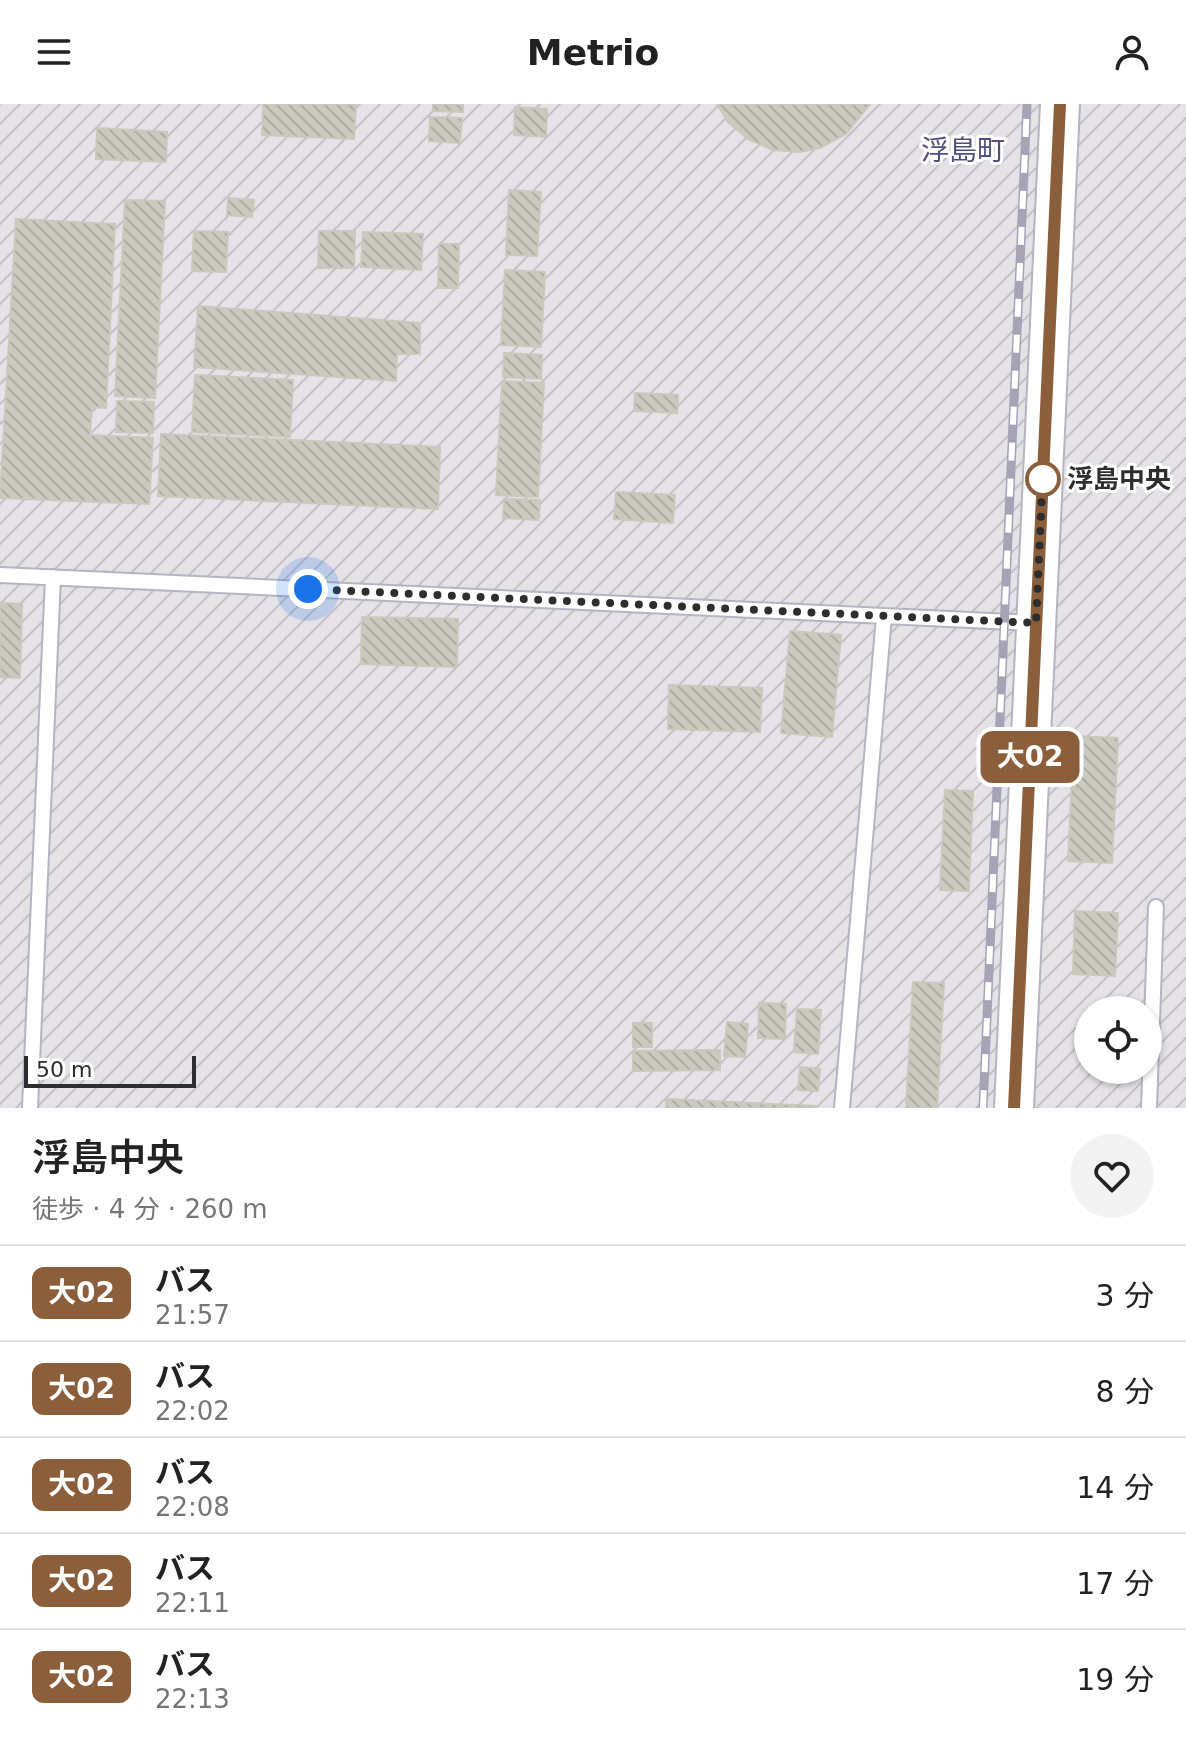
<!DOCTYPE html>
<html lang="ja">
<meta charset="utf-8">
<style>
:root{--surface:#fff;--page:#f2f2f2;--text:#222;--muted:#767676;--line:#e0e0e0}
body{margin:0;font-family:"DejaVu Sans","Noto Sans JP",sans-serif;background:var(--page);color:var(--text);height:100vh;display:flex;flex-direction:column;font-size:30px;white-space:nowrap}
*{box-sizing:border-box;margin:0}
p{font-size:26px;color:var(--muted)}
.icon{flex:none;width:44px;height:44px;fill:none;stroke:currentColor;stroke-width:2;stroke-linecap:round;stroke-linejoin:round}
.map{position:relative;height:1004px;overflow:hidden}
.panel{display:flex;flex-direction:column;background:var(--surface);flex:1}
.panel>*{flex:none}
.badge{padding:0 16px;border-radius:12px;font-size:28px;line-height:52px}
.tools{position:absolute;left:1074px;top:892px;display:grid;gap:16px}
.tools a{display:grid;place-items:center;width:88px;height:88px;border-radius:50%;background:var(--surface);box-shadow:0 2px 6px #0004;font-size:40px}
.scale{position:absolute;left:24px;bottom:20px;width:172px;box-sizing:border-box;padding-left:8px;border:4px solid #2e2e2e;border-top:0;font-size:22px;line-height:28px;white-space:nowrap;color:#2e2e2e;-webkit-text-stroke:6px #fff;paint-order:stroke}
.you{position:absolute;width:40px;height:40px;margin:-20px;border:6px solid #fff;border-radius:50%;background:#1a73e8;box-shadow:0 0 0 12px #1a73e833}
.map>.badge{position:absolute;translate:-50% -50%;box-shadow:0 0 0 4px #fff}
.round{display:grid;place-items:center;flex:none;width:84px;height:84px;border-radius:42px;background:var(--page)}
.summary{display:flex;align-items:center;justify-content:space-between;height:136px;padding:0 32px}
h1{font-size:38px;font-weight:600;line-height:60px}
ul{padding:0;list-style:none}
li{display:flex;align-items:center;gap:24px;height:96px;padding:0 32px;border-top:2px solid var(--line)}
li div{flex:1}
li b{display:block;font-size:30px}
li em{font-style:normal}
li .badge{min-width:88px;font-weight:700;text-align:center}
header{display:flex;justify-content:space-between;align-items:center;height:104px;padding:0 32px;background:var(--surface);font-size:36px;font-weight:600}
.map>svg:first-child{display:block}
.industrial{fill:url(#industrial-furrows);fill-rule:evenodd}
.building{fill:url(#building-back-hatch);stroke:#cac8ba;stroke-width:2}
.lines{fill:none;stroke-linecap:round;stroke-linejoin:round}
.lane-casing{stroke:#b5b4c0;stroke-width:18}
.secondary-casing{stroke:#b5b4c0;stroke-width:42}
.lane{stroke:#fff;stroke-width:14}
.secondary{stroke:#fff;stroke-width:38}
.rail-casing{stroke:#a5a4b7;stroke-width:9}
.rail{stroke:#fff;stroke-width:6;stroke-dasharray:18;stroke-linecap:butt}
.line-casing{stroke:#fff;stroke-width:18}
.line{stroke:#8b5e3c;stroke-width:12}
.walk{stroke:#2e2e2e;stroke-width:8;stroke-dasharray:0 14.4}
.stop-dot{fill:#fff;stroke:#8b5e3c;stroke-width:4}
.labels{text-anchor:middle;stroke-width:6;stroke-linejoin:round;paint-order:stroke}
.stop-label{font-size:26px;font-weight:bold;fill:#2e2e2e;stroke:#fff;text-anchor:start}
.neighbourhood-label{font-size:28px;fill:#514f7d;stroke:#fff}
</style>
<header><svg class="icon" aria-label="menu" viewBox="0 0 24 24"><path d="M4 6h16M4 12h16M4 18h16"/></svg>Metrio<svg class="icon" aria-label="person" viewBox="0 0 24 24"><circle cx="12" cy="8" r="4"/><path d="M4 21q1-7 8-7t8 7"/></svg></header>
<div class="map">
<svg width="1186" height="1004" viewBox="0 0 1186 1004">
<defs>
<pattern id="industrial-furrows" width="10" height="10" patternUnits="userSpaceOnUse" patternTransform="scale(2)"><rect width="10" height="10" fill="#e4e1e7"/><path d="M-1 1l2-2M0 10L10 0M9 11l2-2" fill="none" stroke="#c4c1c6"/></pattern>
<pattern id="building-back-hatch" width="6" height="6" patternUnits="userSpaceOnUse" patternTransform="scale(2)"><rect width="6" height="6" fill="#cac9bf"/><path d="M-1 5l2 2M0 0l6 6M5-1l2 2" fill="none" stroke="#aeada4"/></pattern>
</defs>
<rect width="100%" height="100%" fill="#eeebe1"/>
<!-- industrial -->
<path class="industrial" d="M0,0H1186V1004H0ZM1088,906H1148V966H1088Z"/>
<!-- building -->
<path class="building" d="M263,0H356L354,35L262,31Z
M433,0H463V8L433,7Z
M717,0H870L846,30L820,44L800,48L773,46L748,35L728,18Z
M515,3L547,5L546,33L514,31Z
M430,13L462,14L460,39L429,37Z
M97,24L167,28L166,58L96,55Z
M509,86L541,88L537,152L506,151Z
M228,94L254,96L252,113L227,111Z
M125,96L165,97L155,294L115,292Z
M16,115L115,120L106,304L92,303L90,331L153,334L149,400L0,394Z
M194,127L228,128L226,168L192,167Z
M319,127H355L354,164H318Z
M363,128L423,130L421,166L361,163Z
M439,140H459L458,184H438Z
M505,166L545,168L541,243L501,241Z
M198,202L420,219V250H397L396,277L194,263Z
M504,249L542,251L541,275L503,273Z
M195,271L293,276L290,333L192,328Z
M502,277L544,279L538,393L496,391Z
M635,289L678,291L677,309L634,307Z
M117,297L154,298L153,329L116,328Z
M161,330L440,343L438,405L158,392Z
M616,388L675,391L673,419L614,415Z
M504,395L540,396L539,416L503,414Z
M0,499L22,500L20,574L0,573Z
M362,513L458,515L457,563L361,560Z
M790,527L841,531L832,633L781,629Z
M669,581L762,584L760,628L668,625Z
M1074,632L1118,634L1112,759L1068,757Z
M945,686L973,687L969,787L940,786Z
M1075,807L1118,809L1115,872L1073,870Z
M913,878L944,879L937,1004H906Z
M759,899L786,900L785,935L758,934Z
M797,905L821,906L818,950L794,948Z
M727,918L748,920L745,953L724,952Z
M633,919H652V943H633Z
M720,946V966L633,967V947Z
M800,963L820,965L818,987L798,986Z
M666,995L817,1002V1004H666Z"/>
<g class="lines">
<defs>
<path id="lane" d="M0,471L1036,519
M30,1004L53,473
M842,1004L884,512
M1149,1004L1156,803"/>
<path id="secondary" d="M1014,1004L1060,0"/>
</defs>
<!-- lane casing -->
<use href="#lane" class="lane-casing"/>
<!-- secondary casing -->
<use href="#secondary" class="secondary-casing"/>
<!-- lane -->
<use href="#lane" class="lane"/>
<!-- secondary -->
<use href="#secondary" class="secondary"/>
<defs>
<path id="rail" d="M983,1004L1027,0"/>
</defs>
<!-- rail casing -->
<use href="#rail" class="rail-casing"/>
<!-- rail -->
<use href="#rail" class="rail"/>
</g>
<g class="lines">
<defs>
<path id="line" d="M1014,1004L1060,0"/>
</defs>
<!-- line casing -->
<use href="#line" class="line-casing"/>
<!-- line -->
<use href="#line" class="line"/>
<!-- walk -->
<path class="walk" d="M308,485L1036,519L1043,366V375"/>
</g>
<!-- markers -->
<circle class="stop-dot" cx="1043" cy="375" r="16"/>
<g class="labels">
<!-- stop labels -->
<g class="stop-label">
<text x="1067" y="384">浮島中央</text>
</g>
<!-- neighbourhood labels -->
<g class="neighbourhood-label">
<text x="963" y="56">浮島町</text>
</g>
</g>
</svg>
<div class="tools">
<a><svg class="icon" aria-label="locate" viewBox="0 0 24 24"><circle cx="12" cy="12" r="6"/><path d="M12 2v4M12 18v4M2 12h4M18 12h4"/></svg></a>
</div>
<div class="scale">50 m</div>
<div class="you" style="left:308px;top:485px"></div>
<b class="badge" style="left:1030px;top:653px;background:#8b5e3c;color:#fff">大02</b>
</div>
<section class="panel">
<div class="summary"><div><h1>浮島中央</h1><p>徒歩 · 4 分 · 260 m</p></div><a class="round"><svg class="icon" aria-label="heart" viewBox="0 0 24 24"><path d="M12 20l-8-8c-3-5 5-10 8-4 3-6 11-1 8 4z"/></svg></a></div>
<ul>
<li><span class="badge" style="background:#8b5e3c;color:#fff">大02</span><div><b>バス</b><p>21:57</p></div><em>3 分</em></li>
<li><span class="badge" style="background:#8b5e3c;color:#fff">大02</span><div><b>バス</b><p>22:02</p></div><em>8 分</em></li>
<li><span class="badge" style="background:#8b5e3c;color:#fff">大02</span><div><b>バス</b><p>22:08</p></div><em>14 分</em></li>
<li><span class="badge" style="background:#8b5e3c;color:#fff">大02</span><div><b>バス</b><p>22:11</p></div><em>17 分</em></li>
<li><span class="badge" style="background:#8b5e3c;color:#fff">大02</span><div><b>バス</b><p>22:13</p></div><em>19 分</em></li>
</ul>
</section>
